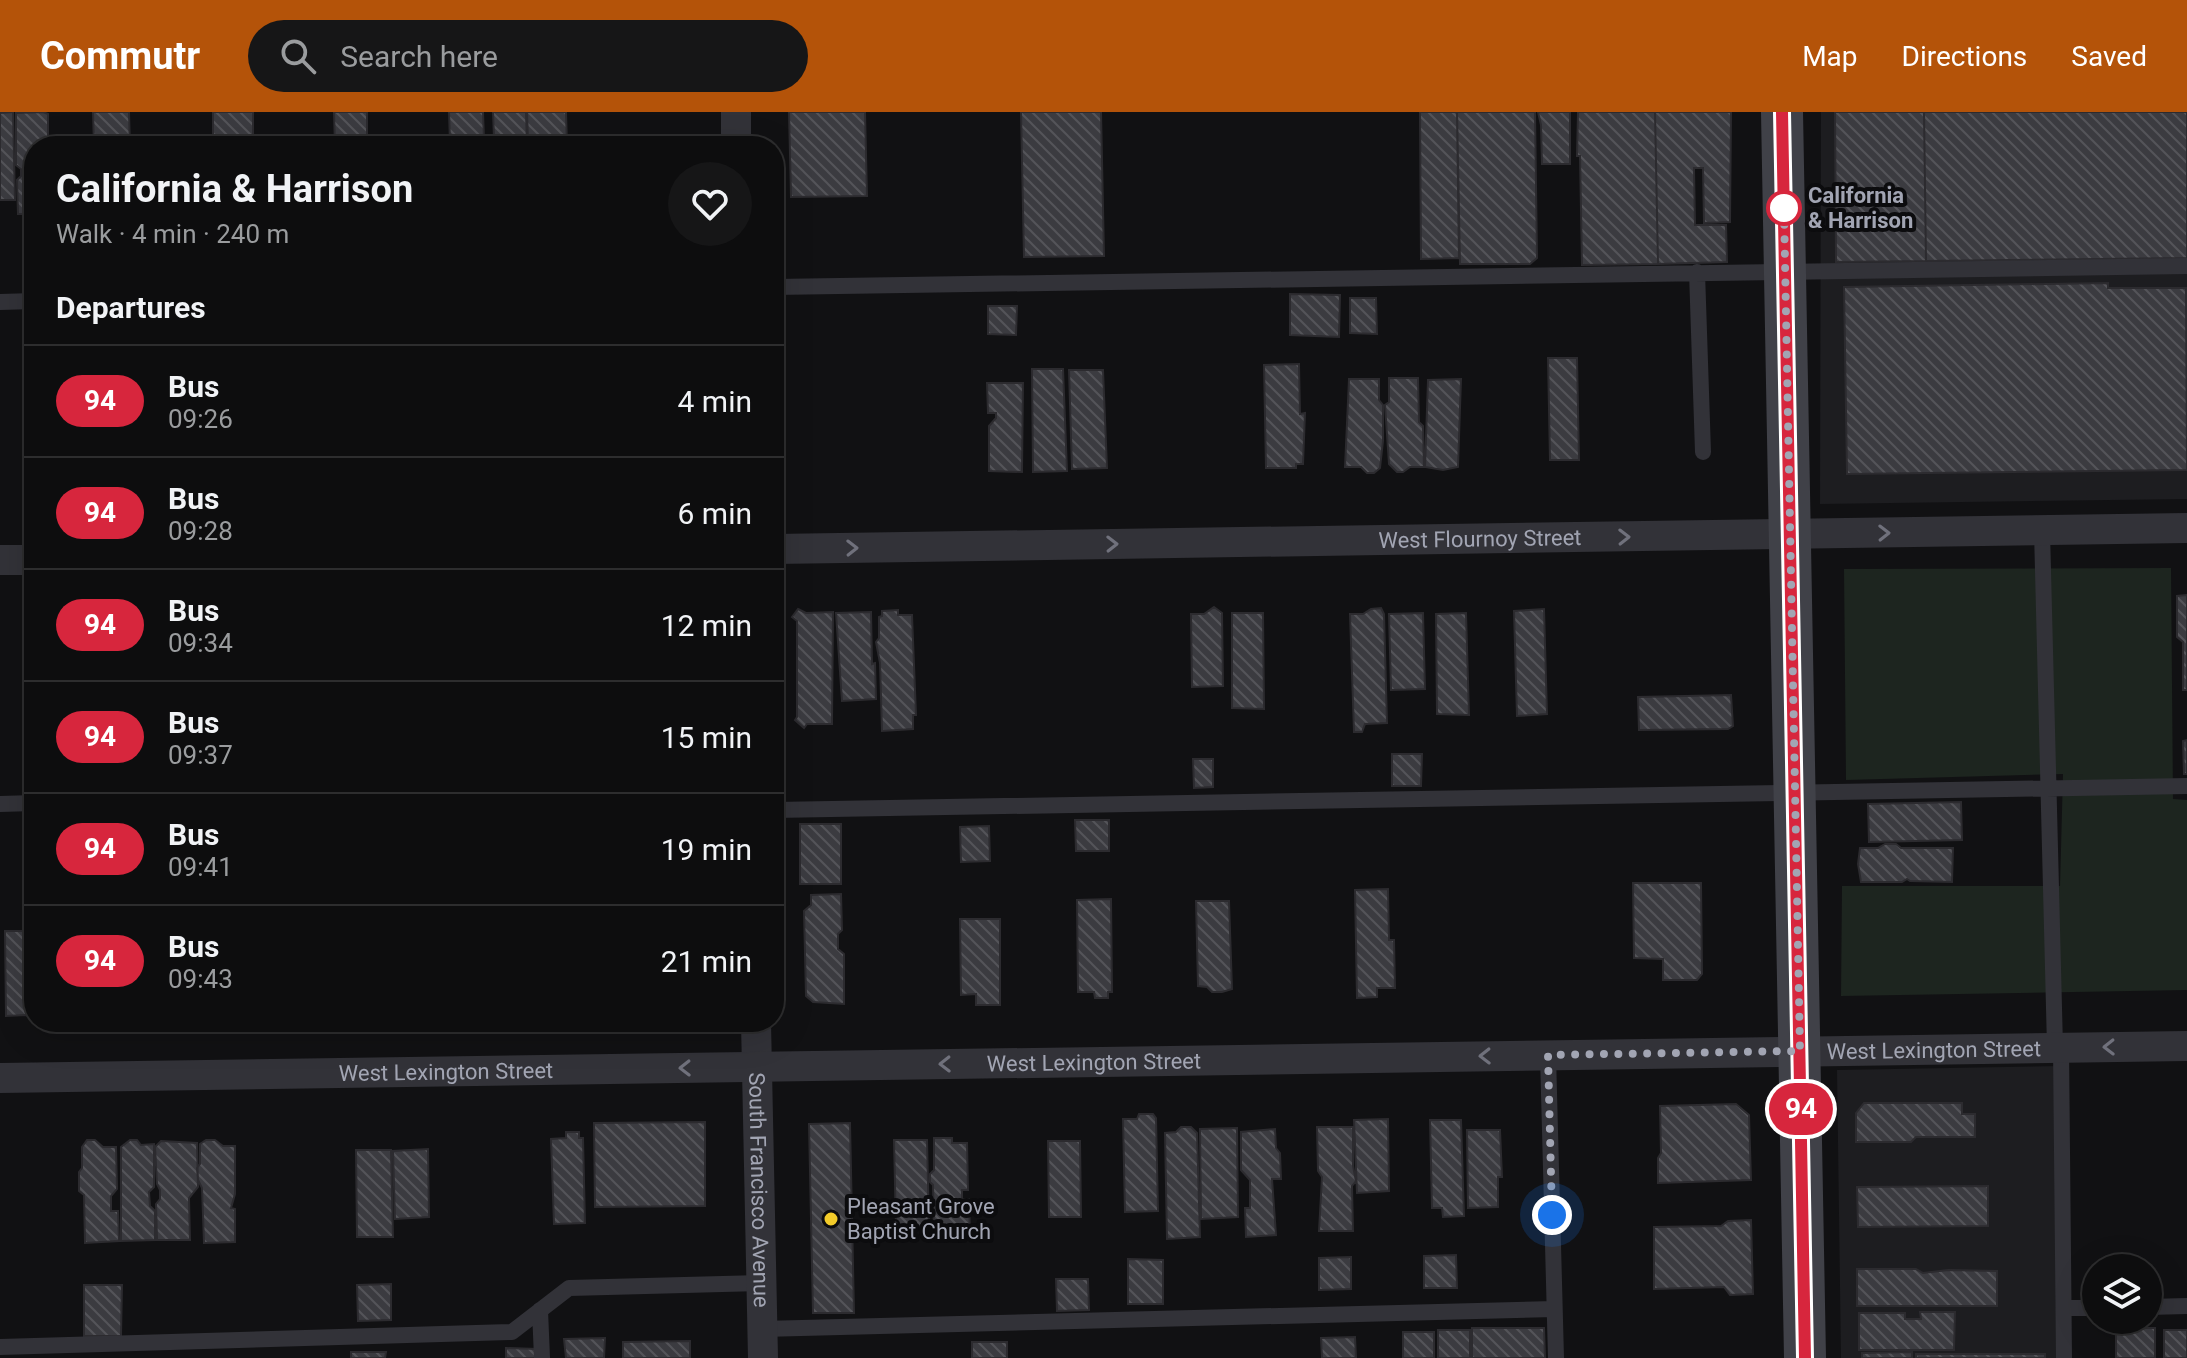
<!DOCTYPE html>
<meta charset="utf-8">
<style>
:root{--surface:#0d0d0e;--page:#161617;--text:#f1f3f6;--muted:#9a9c9e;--line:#2d2d2e;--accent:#b45309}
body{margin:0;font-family:Roboto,sans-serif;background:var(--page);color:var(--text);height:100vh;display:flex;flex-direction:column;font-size:30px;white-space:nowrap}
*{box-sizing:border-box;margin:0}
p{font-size:26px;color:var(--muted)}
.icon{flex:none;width:44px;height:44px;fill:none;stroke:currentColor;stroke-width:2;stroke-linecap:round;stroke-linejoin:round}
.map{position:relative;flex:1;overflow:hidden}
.panel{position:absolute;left:24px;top:24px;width:760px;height:896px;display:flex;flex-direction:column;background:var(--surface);border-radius:32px;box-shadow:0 8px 32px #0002,0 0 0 2px var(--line)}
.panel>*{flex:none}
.badge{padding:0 16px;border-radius:26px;font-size:28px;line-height:52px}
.tools{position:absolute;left:2082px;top:1142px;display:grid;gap:16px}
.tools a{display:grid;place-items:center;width:80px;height:80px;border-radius:50%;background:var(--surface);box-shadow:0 8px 32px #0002,0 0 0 2px var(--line);font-size:40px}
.you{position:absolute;width:40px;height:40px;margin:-20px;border:6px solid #fff;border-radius:50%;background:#1a73e8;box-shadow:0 0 0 12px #1a73e833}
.map>.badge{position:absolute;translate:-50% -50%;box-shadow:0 0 0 4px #fff}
h2{padding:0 32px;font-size:30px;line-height:72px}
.round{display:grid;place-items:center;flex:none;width:84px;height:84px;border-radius:42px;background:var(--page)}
.overview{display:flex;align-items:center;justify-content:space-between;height:136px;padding:0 32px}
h1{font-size:38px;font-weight:700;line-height:60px}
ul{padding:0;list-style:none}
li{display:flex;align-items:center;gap:24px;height:112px;padding:0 32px;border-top:2px solid var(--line)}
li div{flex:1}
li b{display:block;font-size:30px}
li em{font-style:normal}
li .badge{min-width:88px;font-weight:700;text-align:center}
header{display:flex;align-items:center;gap:48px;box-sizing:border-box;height:112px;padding:0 40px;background:var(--accent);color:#fff}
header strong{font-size:38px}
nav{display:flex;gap:44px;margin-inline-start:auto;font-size:28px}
.search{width:560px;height:72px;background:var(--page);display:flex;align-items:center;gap:20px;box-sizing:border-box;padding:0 28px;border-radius:44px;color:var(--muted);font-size:30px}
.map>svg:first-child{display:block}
.built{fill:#1d1d20}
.green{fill:#1d251f}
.building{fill:url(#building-back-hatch);stroke:#2c2b2f;stroke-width:2}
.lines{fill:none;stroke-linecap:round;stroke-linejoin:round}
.service{stroke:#323238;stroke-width:16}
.minor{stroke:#323238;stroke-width:30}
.secondary{stroke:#404148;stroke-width:42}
.oneway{stroke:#70717c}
.line-casing{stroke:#fff;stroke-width:18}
.line{stroke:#d7263d;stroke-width:12}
.walk{stroke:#a2a5b3;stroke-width:8;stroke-dasharray:0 14.4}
.stop-dot{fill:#fff;stroke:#d7263d;stroke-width:4}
.poi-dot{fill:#f2cb2a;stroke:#0c0c0e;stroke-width:3}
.labels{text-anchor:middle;stroke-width:8;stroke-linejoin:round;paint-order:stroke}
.stop-label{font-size:22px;font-weight:bold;fill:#a2a5b3;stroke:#0c0c0e;text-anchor:start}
.street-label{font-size:22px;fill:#a2a5b3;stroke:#0c0c0e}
.poi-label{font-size:22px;fill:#a2a5b3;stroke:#0c0c0e;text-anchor:start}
</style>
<header>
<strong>Commutr</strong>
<div class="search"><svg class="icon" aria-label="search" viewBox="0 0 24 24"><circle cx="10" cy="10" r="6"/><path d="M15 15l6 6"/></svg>Search here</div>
<nav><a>Map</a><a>Directions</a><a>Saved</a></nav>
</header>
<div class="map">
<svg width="2187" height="1246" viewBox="0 0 2187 1246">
<defs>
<pattern id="building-back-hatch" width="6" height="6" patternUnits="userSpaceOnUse" patternTransform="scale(2)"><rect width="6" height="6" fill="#3b3b40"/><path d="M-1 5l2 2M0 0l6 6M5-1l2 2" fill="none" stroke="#545459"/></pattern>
</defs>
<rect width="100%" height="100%" fill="#111113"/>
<!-- built -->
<path class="built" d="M1821,0H2187V387L1820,392Z
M2061,954L2064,1246H1841L1837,958Z"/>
<!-- green -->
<path class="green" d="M2171,456L2173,687L2187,688V878L1841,884L1842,774H2060L2063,662L1846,668L1844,457Z"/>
<!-- building -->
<path class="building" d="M13,0L15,88H0V1Z
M43,0L48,2V34H34V102H18L17,68L21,64V57L16,53V1Z
M93,0H129L130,34H94Z
M213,0H253V34H213Z
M334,0H367V34H335Z
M449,0H483L484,27L487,34H453L450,30Z
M493,0H526L527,31L524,34H490L494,26Z
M527,0H566L567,34L528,32Z
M789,0H865L867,84L791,85Z
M1021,0H1101L1104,144L1024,145Z
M1420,0H1457L1459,146L1421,147Z
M1457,0H1535L1537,146L1530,152H1460Z
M1538,0H1570V52H1542L1541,13Z
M1578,0H1655L1658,152L1582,153L1580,44H1577Z
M1655,0H1731L1730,110L1704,111L1703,56H1694L1695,113H1726L1727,150L1658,152Z
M1835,0H1924L1926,149L1836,150Z
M1924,0H2187V146L1926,149Z
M2108,171V176H2186L2187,358L1847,362L1844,175Z
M1290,182L1340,183L1339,225L1290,223Z
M1350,186H1376L1377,222L1350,221Z
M988,194H1017L1016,223L988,222Z
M1548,246H1577L1579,348H1550Z
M1299,252L1300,302L1305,301L1303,352H1296V356H1266L1264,253Z
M1032,257H1063L1067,359L1033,360Z
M1069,258H1103L1107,356L1072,357Z
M1389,266H1418L1419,310L1423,314L1424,355H1410L1403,360H1397L1389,352L1385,293L1389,290Z
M1349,267H1379V288L1383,293V329L1380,356L1374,361H1367L1361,355H1345Z
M1461,267L1458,355L1443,358L1425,355L1428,268Z
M987,271H1023L1022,360L989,359V314L996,306V301H988Z
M26,292H34V370L27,369Z
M2187,483V578H2183V530L2177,525V484Z
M1214,495L1222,501L1223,574L1192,575L1191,502H1204Z
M1381,496L1384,502L1387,611L1365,612L1362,620H1354L1350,502H1363L1371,497Z
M798,497L806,501L833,500L832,612H807L804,616L795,608L797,605V509L792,505Z
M1544,497L1547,602L1517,604L1514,499Z
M898,498V503H912L916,603H913V617L882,619L880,551L876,530L879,526V505L882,504V499Z
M871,500L872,552L875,551L876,587L842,589L836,501Z
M1232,501H1263L1264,597L1232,596Z
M1423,501L1425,577L1391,578L1389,502Z
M1466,501L1469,603L1437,602L1436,502Z
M1731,583L1733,614L1728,617L1639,618L1638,585Z
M2187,628V662H2184L2183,629Z
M1392,642H1422L1421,674H1392Z
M1193,647H1213V675L1194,676Z
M1961,690L1962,728L1869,730L1868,692Z
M1075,708H1109V739H1076Z
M800,712H841V772H800Z
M989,714L990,749L961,750L960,715Z
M1885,732H1896L1901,736H1953L1952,770L1910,769L1907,767L1902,770H1861L1858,752L1860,736H1878Z
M1633,771H1701L1702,862L1697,868H1663V847L1634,846Z
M1388,777L1389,828H1394L1395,876H1377V885L1357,886L1355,778Z
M841,782L842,818L838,822V837L844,842V892L813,890L806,884L804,799L811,793V783Z
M1111,787L1112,880H1108V886H1095L1094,880H1078L1077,788Z
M1196,789H1229L1232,877L1222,880H1212L1207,875L1198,874Z
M960,807H1000V893H976V882L961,883Z
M5,819H34V908L26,903L6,904Z
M1864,991H1962V1002H1975V1025H1916L1911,1030H1856V1001Z
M1736,992L1749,1003L1751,1068L1658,1071V1046L1661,1041L1660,994Z
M1139,1002H1153L1156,1006L1158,1099L1125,1100L1123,1007H1137Z
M1388,1007L1389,1079L1357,1081L1354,1008Z
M1430,1008H1461L1464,1104L1443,1105L1442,1096H1432Z
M705,1010V1094L595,1095L594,1011Z
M850,1011L854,1201H813L809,1012Z
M1181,1015H1191L1197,1021L1200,1125L1167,1127L1165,1021L1176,1020Z
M1317,1015H1353V1054L1356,1069L1352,1074L1353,1119H1319L1322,1065L1318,1059Z
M1237,1016L1238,1105L1201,1107L1200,1017Z
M1275,1017L1276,1036L1280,1041L1281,1067H1272L1276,1123L1246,1125L1245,1096H1250V1068L1241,1058V1020Z
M1467,1018H1500L1502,1065H1498V1095L1468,1096Z
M566,1020H579V1026H583L585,1111L554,1112L551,1027L566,1026Z
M934,1026H952V1031H967L968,1078H962V1087H969L970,1123H934L933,1073L930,1070V1062L934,1058Z
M87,1028H95L103,1035H116L117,1077L111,1084V1099H118L119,1129L85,1131L84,1083L79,1079V1060L82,1056V1035Z
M130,1028H137L141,1033L154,1032V1075L149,1080L150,1094L155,1099V1128L121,1129V1035Z
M206,1028H215L223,1034H235V1082L231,1096L235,1097V1130L204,1131L202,1076L198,1068L197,1056L200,1052V1032Z
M894,1028H927L929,1115L896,1116Z
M161,1029L197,1031L198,1075L189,1086L190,1128H157L156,1092L160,1087V1078L157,1072L155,1035Z
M1048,1029H1080L1081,1105H1049Z
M428,1037L429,1105L395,1107L393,1039Z
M356,1038H391L393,1125H357Z
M1988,1074V1114L1858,1115L1857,1075Z
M1751,1108L1753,1182L1730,1183L1724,1175L1654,1177V1115L1721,1114L1728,1109Z
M1456,1143L1457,1176H1424V1144Z
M1351,1145V1177L1319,1178V1146Z
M1128,1147L1163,1148V1192H1128Z
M1857,1157H1916L1923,1161L1948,1158L1997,1159V1194H1857Z
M1056,1167H1088L1089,1198L1057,1199Z
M391,1172V1208L358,1209L357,1173Z
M84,1173H122L121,1224H84Z
M1920,1200H1955L1954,1238H1859V1201H1905V1207H1921Z
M1472,1216H1544L1545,1246H1472Z
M2116,1216H2155V1246H2116Z
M1438,1218H1470V1246H1438Z
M2164,1218H2187V1246H2164Z
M1403,1220H1434V1246H1403Z
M1355,1225L1356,1246H1322L1321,1226Z
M605,1226L604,1246H566L564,1227Z
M690,1229V1246H623V1230Z
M972,1230H1007V1246H972Z
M506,1236L537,1237L538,1246H506Z
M351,1240H386L385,1246H351Z
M1912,1240V1246H1862V1241Z
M1916,1242H2045V1246H1916Z"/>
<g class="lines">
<!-- service -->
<path class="service" d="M1697,160L1703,340
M774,175L2187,154
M0,190L34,189
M2042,419L2055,935
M0,692L34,691
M774,698L2187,674
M2061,935L2064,1246
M1548,943L1556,1246
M2148,1195L2187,1194
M2064,1196H2096
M540,1198L542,1246
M762,1217L1554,1197
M0,1235L512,1220L569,1176L761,1171"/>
<!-- minor -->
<g class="minor">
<path d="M736,0V34"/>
<path id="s1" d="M774,437L2187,416"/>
<path d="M0,448H34"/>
<path id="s2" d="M756,910L763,1246"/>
<path id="s3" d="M0,966L2187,934"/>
</g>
<!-- secondary -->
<path class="secondary" d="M1782,0L1805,1246"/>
</g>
<!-- one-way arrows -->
<defs><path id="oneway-chevron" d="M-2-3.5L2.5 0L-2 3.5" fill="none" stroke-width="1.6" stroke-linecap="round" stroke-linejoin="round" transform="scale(2)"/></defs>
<g class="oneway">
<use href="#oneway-chevron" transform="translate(1884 421) rotate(-1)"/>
<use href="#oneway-chevron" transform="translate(1624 425) rotate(-1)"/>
<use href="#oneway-chevron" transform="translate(1112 432) rotate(-1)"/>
<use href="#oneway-chevron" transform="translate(852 436) rotate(-1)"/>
<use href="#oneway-chevron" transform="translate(2109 935) rotate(179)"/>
<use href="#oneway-chevron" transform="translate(1485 944) rotate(179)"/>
<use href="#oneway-chevron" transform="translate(945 952) rotate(179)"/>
<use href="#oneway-chevron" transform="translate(685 956) rotate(179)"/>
</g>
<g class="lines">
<defs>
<path id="line" d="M1782,0L1805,1246"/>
</defs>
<!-- line casing -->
<use href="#line" class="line-casing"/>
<!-- line -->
<use href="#line" class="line"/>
<!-- walk -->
<path class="walk" d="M1552,1103L1548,943L1800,939L1784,96"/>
</g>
<!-- markers -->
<circle class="stop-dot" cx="1784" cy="96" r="16"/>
<circle class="poi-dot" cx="831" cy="1107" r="8"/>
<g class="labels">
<!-- stop labels -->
<g class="stop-label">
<text x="1808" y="91">California<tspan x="1808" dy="25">&amp; Harrison</tspan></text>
</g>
<!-- street labels -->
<g class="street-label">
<text dy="8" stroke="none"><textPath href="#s1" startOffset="706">West Flournoy Street</textPath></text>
<text dy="8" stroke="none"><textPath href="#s3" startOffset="1934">West Lexington Street</textPath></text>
<text dy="8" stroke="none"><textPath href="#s3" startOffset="1094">West Lexington Street</textPath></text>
<text dy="8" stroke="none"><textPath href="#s3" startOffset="446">West Lexington Street</textPath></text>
<text dy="8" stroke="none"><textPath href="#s2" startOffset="168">South Francisco Avenue</textPath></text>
</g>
<!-- poi labels -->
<g class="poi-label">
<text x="847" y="1102">Pleasant Grove<tspan x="847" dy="25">Baptist Church</tspan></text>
</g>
</g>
</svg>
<div class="tools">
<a><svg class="icon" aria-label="layers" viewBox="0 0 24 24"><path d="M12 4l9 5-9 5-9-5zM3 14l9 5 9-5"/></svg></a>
</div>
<div class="you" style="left:1552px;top:1103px"></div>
<b class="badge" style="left:1801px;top:997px;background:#d7263d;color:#fff">94</b>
<section class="panel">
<div class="overview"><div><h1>California &amp; Harrison</h1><p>Walk · 4 min · 240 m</p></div><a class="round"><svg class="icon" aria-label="heart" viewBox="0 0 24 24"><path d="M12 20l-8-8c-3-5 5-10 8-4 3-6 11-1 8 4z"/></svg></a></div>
<h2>Departures</h2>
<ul>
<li><span class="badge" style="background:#d7263d;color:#fff">94</span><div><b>Bus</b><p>09:26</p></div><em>4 min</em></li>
<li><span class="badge" style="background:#d7263d;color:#fff">94</span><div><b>Bus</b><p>09:28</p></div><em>6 min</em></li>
<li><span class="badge" style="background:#d7263d;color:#fff">94</span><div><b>Bus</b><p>09:34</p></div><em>12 min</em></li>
<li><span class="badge" style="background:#d7263d;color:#fff">94</span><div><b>Bus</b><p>09:37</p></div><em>15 min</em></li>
<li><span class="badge" style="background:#d7263d;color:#fff">94</span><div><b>Bus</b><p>09:41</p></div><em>19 min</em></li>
<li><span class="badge" style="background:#d7263d;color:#fff">94</span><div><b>Bus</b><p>09:43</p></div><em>21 min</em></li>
</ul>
</section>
</div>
